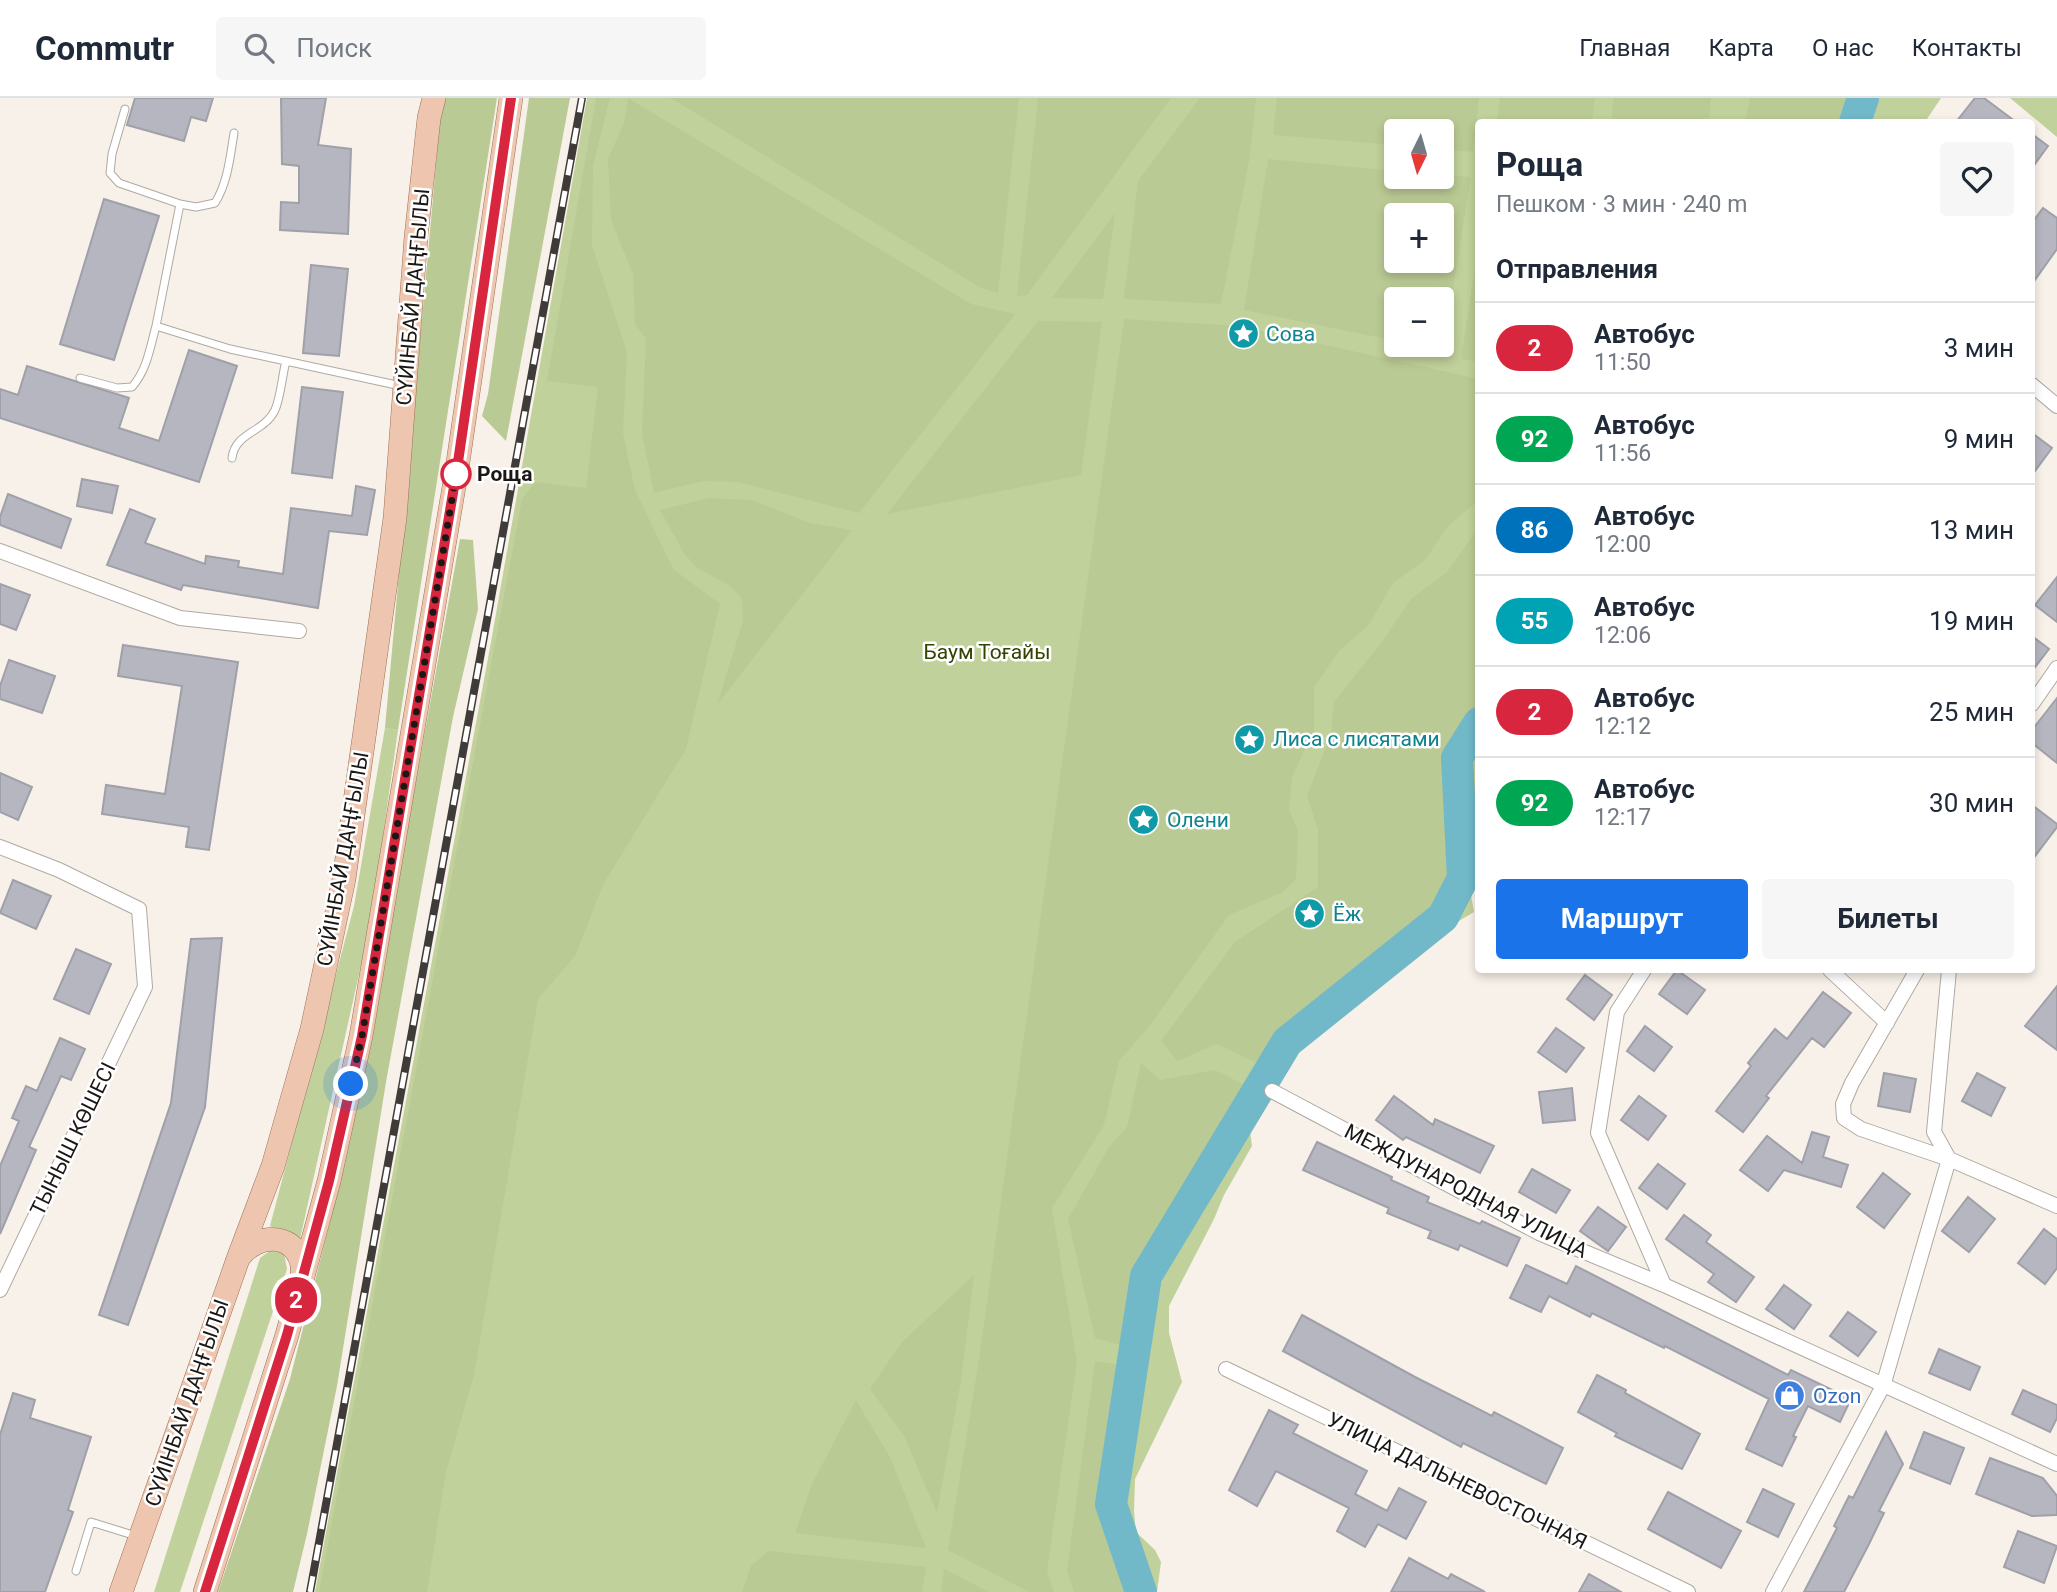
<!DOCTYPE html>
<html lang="ru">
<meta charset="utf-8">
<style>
:root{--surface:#fff;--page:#f6f6f7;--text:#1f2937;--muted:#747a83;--line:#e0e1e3;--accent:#1a73e8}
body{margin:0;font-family:Roboto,sans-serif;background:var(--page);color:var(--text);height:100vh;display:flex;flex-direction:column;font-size:26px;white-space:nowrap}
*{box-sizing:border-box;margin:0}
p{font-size:23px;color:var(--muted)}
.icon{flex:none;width:38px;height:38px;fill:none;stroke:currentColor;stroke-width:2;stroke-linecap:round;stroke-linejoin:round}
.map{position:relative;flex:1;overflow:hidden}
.panel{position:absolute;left:1475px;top:21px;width:560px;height:854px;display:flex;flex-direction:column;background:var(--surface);border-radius:7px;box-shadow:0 4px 10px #0003}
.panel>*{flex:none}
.badge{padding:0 14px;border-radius:23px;font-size:24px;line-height:46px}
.needle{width:46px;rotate:185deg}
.tools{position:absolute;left:1384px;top:21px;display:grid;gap:14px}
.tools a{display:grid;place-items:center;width:70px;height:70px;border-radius:7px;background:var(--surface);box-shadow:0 4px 10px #0003;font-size:35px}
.you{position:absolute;width:35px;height:35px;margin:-18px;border:5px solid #fff;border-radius:50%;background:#1a73e8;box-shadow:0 0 0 10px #1a73e833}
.map>.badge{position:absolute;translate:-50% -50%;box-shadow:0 0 0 4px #fff}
h2{padding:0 21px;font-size:26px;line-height:63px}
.round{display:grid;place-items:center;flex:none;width:74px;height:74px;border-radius:7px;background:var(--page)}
.head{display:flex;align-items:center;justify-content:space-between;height:119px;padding:0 21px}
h1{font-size:33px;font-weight:700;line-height:52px}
.action{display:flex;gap:14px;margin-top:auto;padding:14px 21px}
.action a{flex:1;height:80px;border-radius:7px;background:var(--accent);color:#fff;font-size:28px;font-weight:700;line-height:80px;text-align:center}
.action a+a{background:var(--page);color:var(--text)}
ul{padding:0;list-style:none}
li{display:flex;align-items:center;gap:21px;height:91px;padding:0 21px;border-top:2px solid var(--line)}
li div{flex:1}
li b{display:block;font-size:26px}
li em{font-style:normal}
li .badge{min-width:77px;font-weight:700;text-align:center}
header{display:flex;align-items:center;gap:42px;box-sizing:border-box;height:98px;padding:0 35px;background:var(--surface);border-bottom:2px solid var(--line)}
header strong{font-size:33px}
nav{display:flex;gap:38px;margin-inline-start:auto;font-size:24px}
.search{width:490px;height:63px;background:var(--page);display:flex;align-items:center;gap:18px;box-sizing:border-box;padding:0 24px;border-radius:7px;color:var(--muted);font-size:26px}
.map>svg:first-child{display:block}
.green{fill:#c1d19b;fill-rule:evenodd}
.forest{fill:#baca94;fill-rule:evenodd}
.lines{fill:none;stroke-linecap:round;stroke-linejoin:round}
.river{stroke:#71b8c8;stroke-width:32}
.building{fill:#b5b6bf;stroke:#9fa0a9;stroke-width:2}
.lane-casing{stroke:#afa9a2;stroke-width:9}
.street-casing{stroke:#afa9a2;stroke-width:16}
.primary-casing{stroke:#9d7057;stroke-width:24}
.lane{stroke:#fff;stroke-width:7}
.street{stroke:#fff;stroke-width:14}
.primary{stroke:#eec6af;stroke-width:23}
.rail-casing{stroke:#3f3b38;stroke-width:8}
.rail{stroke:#fff;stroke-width:5;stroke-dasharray:16;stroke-linecap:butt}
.line-casing{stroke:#fff;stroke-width:16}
.line{stroke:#d7263d;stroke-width:10}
.walk{stroke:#1a1715;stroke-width:7;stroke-dasharray:0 12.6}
.stop-dot{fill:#fff;stroke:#d7263d;stroke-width:3.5}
.labels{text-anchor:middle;stroke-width:5;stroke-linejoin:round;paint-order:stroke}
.street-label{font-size:21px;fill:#1a1715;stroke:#fff}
.culture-label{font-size:21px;fill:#0d838f;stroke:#fff;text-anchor:start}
.stop-label{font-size:21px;font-weight:bold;fill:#1a1715;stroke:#fff;text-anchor:start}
.park-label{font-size:21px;fill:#354202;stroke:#fff}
.shop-label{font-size:21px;fill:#366cbe;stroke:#fff;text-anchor:start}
</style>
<header>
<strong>Commutr</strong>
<div class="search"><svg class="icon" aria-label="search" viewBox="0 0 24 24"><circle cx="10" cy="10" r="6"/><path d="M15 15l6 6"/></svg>Поиск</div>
<nav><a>Главная</a><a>Карта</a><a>О нас</a><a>Контакты</a></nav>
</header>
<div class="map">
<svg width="2057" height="1494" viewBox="0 0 2057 1494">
<rect width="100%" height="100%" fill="#f8f1e9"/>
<!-- green -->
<path class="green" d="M587,0H1941L1925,24H1479V774L1469,786L1474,814L1449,829L1428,848L1341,911L1313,922L1287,944L1246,1003L1252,1048L1224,1097L1214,1121L1169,1208V1235L1182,1284L1135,1381L1134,1413L1136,1434L1155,1452L1161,1464L1157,1494H315L491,544ZM1396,33H1442V79H1396ZM1396,117H1442V163H1396ZM1396,201H1442V247H1396Z
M2010,0H2057V39Z
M385,630L398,632L371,822L300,1141L270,1128L354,808Z
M271,1152L284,1155L287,1171L180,1494H154L260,1160Z"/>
<!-- forest -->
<path class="forest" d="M442,0H497L398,632L385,630Z
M529,0H570L506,343L482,318L488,296Z
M596,0H610L593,68L592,147L627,254L623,335L635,392L673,471L720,506L686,651L603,787L575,858L538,901L474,1277L446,1374L427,1494H319L522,401L535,384L586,390L598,289L547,283Z
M628,0L971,206L1015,216L859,415L738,384L703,383L654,395L642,335L646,241L635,226L633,176L611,122L608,61L624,25Z
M671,0H1019L998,195L981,190Z
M1038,0H1171L1027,197L1017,198Z
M1200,0H1256L1250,58L1221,206L1124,201L1138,83Z
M1277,0H1479L1473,54L1442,51V33H1396V47L1273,37Z
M1500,0H1595L1592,24H1497Z
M1614,0H1711L1709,24H1611Z
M1750,0H1855L1848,24H1745Z
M1268,61L1396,73V79H1442V77L1471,79L1443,252L1416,247H1442V201H1396V243L1244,212ZM1396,117H1442V163H1396Z
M1115,115L1103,201L1052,200Z
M1479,144V264L1461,261Z
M1124,221L1239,228L1479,281V402L1448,428L1425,462L1393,485L1368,528L1339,553L1314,589V632L1292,679L1289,712L1298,733L1296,781L1283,794L1229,817L1151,926L1119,963L1104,1027L1052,1110L1077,1264L1047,1473L1054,1494H1029L948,1452L979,1261Z
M1038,223L1102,224L1081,377L887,416Z
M709,400L752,402L810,425L852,432L717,607L743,523L742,500L729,487L697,470L684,455L660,412Z
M1479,429V603L1444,662L1448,775L1434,811L1284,929L1259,966L1217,946L1177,963L1161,943L1235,844L1318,789V732L1307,698L1331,636L1334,604L1381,545L1411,501L1447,474Z
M460,441L473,442L478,511L453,619L386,984L337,1288L307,1436L293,1494H218L290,1281L330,1124L386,848Z
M1141,965L1160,982L1215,972L1245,987L1133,1176L1125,1248L1095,1240L1068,1121L1109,1049L1127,1029Z
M974,1177L961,1283L937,1415L904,1338L870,1291L901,1245Z
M1095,1263L1120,1267L1101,1405L1130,1494H1074L1067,1473Z
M856,1302L891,1361L926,1450L795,1435L812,1386Z
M768,1453L926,1469L922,1494H742L751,1468Z
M944,1471L989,1494H941Z"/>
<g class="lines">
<!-- river -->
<path class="river" d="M1855,24L1863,0
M1141,1494L1111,1406L1146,1178L1287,944L1443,819L1463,780L1457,660L1479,625"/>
</g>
<!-- building -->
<path class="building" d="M135,0H213L206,23L191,19L184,43L127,27Z
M281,0H326L318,47L351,51L348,136L280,132L281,104L299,105V68L282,66Z
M1975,0H1984L2016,24H1956Z
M2032,36L2048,48L2032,70Z
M104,101L159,118L114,262L60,246Z
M2043,110L2057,120V151L2032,186V125Z
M311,167L348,171L339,258L303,255Z
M189,252L237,268L199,384L0,320V291L18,297L27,268L129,300L119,330L159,343Z
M302,289L343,294L332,380L292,375Z
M2032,335L2052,350L2032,377Z
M82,381L118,388L112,415L77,408Z
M356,388L375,392L367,437L329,433L318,510L183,487L181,492L107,467L130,411L155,421L145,445L205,466L206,458L239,463L238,469L283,476L291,410L352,418Z
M8,396L71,421L61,450L0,427V419Z
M2057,479V524L2035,507Z
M0,486L30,497L16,532L0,526Z
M2032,538L2049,551L2032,573Z
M123,547L238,564L209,752L186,749L189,729L102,716L106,687L165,696L182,588L118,578Z
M9,562L55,578L42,615L0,601V588Z
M2057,600V665L2032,645V632Z
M0,675L32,689L18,722L0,714Z
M2032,707L2057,726V729L2032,762Z
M13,782L51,798L36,831L0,815Z
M222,840L205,1009L128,1227L99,1217L171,1005L191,841Z
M76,851L111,866L89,916L54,901Z
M1677,872L1705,892L1687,916L1659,896Z
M1585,877L1612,897L1594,922L1567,901Z
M2057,888V952L2025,928Z
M1823,894L1851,915L1824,949L1812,940L1766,998L1769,1000L1743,1034L1716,1013L1751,968L1748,965L1775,931L1787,941Z
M1645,928L1672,949L1654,973L1627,953Z
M1556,930L1584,950L1566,974L1538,954Z
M60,940L85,951L71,982L61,978L29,1049L36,1052L0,1136V1068L19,1023L12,1020L26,988L37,993Z
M1884,975L1916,981L1910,1014L1878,1008Z
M1977,975L2005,990L1991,1018L1962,1003Z
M1572,990L1575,1022L1543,1025L1539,994Z
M1394,998L1433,1027L1435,1021L1494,1048L1480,1075L1406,1039L1403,1042L1376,1022Z
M1639,998L1666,1018L1648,1042L1621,1022Z
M1812,1034L1829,1039L1823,1059L1848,1067L1841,1089L1784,1072L1768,1093L1740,1072L1767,1038L1802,1065Z
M1317,1044L1392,1079L1391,1082L1429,1099L1427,1104L1480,1126L1482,1123L1520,1140L1507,1168L1460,1147L1458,1152L1428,1140L1431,1133L1387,1115L1389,1110L1303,1072Z
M1658,1066L1685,1086L1667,1111L1639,1090Z
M1532,1071L1570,1092L1556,1115L1519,1094Z
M1883,1075L1910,1096L1884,1130L1857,1109Z
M1968,1099L1995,1121L1969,1154L1942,1133Z
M1598,1109L1626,1129L1608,1153L1580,1133Z
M1684,1117L1711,1137L1706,1144L1754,1179L1736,1204L1708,1184L1714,1176L1666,1141Z
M2044,1131L2057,1141V1170L2045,1186L2018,1165Z
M1526,1167L1567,1186L1576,1168L1788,1277L1791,1272L1851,1301L1840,1324L1808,1308L1793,1338L1796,1339L1782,1368L1746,1351L1769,1301L1665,1248L1664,1250L1592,1215L1590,1219L1549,1198L1541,1214L1510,1200Z
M1784,1187L1811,1207L1794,1231L1766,1211Z
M1848,1214L1876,1234L1858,1258L1830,1238Z
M1302,1217L1415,1279L1492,1318L1494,1314L1563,1350L1546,1386L1463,1345L1461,1349L1283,1253Z
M1939,1251L1980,1269L1970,1292L1929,1275Z
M1597,1277L1626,1292L1625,1295L1700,1336L1682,1371L1615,1338L1617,1335L1578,1314Z
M2023,1292L2057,1307V1320L2050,1334L2012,1316Z
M13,1295L35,1302L30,1320L91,1339L68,1412L73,1414L45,1494H0V1337Z
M1269,1312L1298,1327L1293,1335L1367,1373L1355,1396L1387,1413L1399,1390L1426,1404L1406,1441L1378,1426L1365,1449L1337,1433L1349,1410L1276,1373L1257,1408L1229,1392Z
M1886,1334L1903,1366L1879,1413L1884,1415L1869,1446L1844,1494H1804L1837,1430L1834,1428L1849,1398L1853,1400Z
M1924,1334L1964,1350L1950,1386L1910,1370Z
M1990,1360L2043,1380L2057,1398V1417L2032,1418L1976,1396Z
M1763,1391L1794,1406L1778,1439L1747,1424Z
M1668,1394L1741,1433L1721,1470L1648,1431Z
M2018,1433L2057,1448L2044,1485L2004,1469Z
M1409,1460L1448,1481L1451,1476L1485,1494H1391Z
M1589,1476L1621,1494H1579Z"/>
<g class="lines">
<defs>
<path id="lane" d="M125,11L112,56L110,75L119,85L180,106L156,228L230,251L401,288
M180,106L196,109L215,105C228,84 230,59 234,35
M80,280L117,290L132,289C147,272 150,250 156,228
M232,360C235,334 264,335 275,312C281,298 282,278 286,263
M76,1473L91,1424L136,1438"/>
<path id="street" d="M2032,287L2057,308
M0,453L180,520L299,533
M2032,606L2057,570
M0,749L59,772L139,811L145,889L0,1192
M1644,872L1617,914L1598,1035L1664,1187
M1830,872L1887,925
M1917,872L1852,985L1843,1006L1844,1020L1861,1031L1949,1061L2057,1108
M1272,993L1539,1135L1664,1187L2057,1366
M1226,1271L1688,1494
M1773,1494L1883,1288L1949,1061L1934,1034L1949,872"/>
<path id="primary" d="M240,1158C256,1137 291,1133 301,1163C303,1168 302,1175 302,1180
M121,1494L238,1161L273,1068L312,931L344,781L395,420L416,139L429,20L434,0
M205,1494L287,1237L329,1083L361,938L457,371L511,0"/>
</defs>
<!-- lane casing -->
<use href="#lane" class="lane-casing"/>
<!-- street casing -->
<use href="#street" class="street-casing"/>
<!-- primary casing -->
<use href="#primary" class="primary-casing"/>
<!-- lane -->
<use href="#lane" class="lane"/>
<!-- street -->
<use href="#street" class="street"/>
<!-- primary -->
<use href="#primary" class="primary"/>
<defs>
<path id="rail" d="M310,1494L582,0"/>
</defs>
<!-- rail casing -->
<use href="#rail" class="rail-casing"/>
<!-- rail -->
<use href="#rail" class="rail"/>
</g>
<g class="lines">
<defs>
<path id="line" d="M205,1494L287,1237L329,1083L362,938L457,371L511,0"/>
</defs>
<!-- line casing -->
<use href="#line" class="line-casing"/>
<!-- line -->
<use href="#line" class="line"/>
<!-- walk -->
<path class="walk" d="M351,986L362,938L457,371L456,376"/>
</g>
<!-- icons -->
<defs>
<symbol id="sight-disc" viewBox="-11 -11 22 22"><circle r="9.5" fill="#0f9aa8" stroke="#fff"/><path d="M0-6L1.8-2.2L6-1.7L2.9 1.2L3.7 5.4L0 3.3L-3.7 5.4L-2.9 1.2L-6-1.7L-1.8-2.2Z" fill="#fff"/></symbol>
<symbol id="shop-disc" viewBox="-11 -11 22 22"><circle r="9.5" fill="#3f7fe0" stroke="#fff"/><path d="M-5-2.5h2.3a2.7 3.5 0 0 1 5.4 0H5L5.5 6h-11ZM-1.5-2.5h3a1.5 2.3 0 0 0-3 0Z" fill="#fff"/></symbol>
</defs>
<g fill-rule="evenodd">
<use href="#sight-disc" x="1226" y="218" width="35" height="35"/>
<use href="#sight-disc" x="1232" y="624" width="35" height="35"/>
<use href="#sight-disc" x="1126" y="704" width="35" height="35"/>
<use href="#sight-disc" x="1292" y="798" width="35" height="35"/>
<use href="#shop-disc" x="1772" y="1280" width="35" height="35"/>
</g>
<!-- markers -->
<circle class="stop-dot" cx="456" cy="376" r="14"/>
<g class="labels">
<!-- street labels -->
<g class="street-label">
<text transform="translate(413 199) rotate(-85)" y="7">СҮЙІНБАЙ ДАҢҒЫЛЫ</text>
<text transform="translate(343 761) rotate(-80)" y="7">СҮЙІНБАЙ ДАҢҒЫЛЫ</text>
<text transform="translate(73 1041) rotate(-64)" y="7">ТЫНЫШ КӨШЕСІ</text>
<text transform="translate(1466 1093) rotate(27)" y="7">МЕЖДУНАРОДНАЯ УЛИЦА</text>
<text transform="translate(187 1305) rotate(-71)" y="7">СҮЙІНБАЙ ДАҢҒЫЛЫ</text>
<text transform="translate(1457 1383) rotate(26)" y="7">УЛИЦА ДАЛЬНЕВОСТОЧНАЯ</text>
</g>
<!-- culture labels -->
<g class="culture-label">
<text x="1266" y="243">Сова</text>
<text x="1273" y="648">Лиса с лисятами</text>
<text x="1167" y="729">Олени</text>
<text x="1333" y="823">Ёж</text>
</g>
<!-- stop labels -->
<g class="stop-label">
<text x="477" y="383">Роща</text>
</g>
<!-- park labels -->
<g class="park-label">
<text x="987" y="561">Баум Тоғайы</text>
</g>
<!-- shop labels -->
<g class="shop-label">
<text x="1813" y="1305">Ozon</text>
</g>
</g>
</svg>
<div class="tools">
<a><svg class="needle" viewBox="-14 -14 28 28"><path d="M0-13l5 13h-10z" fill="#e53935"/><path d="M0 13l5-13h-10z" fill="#747a83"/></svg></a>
<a>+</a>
<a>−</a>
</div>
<div class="you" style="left:351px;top:986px"></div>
<b class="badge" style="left:296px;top:1202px;background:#d7263d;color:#fff">2</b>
<section class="panel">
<div class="head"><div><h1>Роща</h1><p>Пешком · 3 мин · 240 m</p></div><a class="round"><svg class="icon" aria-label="heart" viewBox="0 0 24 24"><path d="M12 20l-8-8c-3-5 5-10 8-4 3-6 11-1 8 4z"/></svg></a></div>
<h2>Отправления</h2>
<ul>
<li><span class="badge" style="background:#d7263d;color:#fff">2</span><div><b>Автобус</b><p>11:50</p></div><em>3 мин</em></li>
<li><span class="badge" style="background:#00a651;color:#fff">92</span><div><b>Автобус</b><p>11:56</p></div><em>9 мин</em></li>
<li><span class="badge" style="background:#0072bc;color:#fff">86</span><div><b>Автобус</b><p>12:00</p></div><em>13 мин</em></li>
<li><span class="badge" style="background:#00a3b4;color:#fff">55</span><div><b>Автобус</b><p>12:06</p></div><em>19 мин</em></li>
<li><span class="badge" style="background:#d7263d;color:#fff">2</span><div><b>Автобус</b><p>12:12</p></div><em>25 мин</em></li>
<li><span class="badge" style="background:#00a651;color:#fff">92</span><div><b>Автобус</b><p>12:17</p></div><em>30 мин</em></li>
</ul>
<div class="action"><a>Маршрут</a><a>Билеты</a></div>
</section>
</div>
